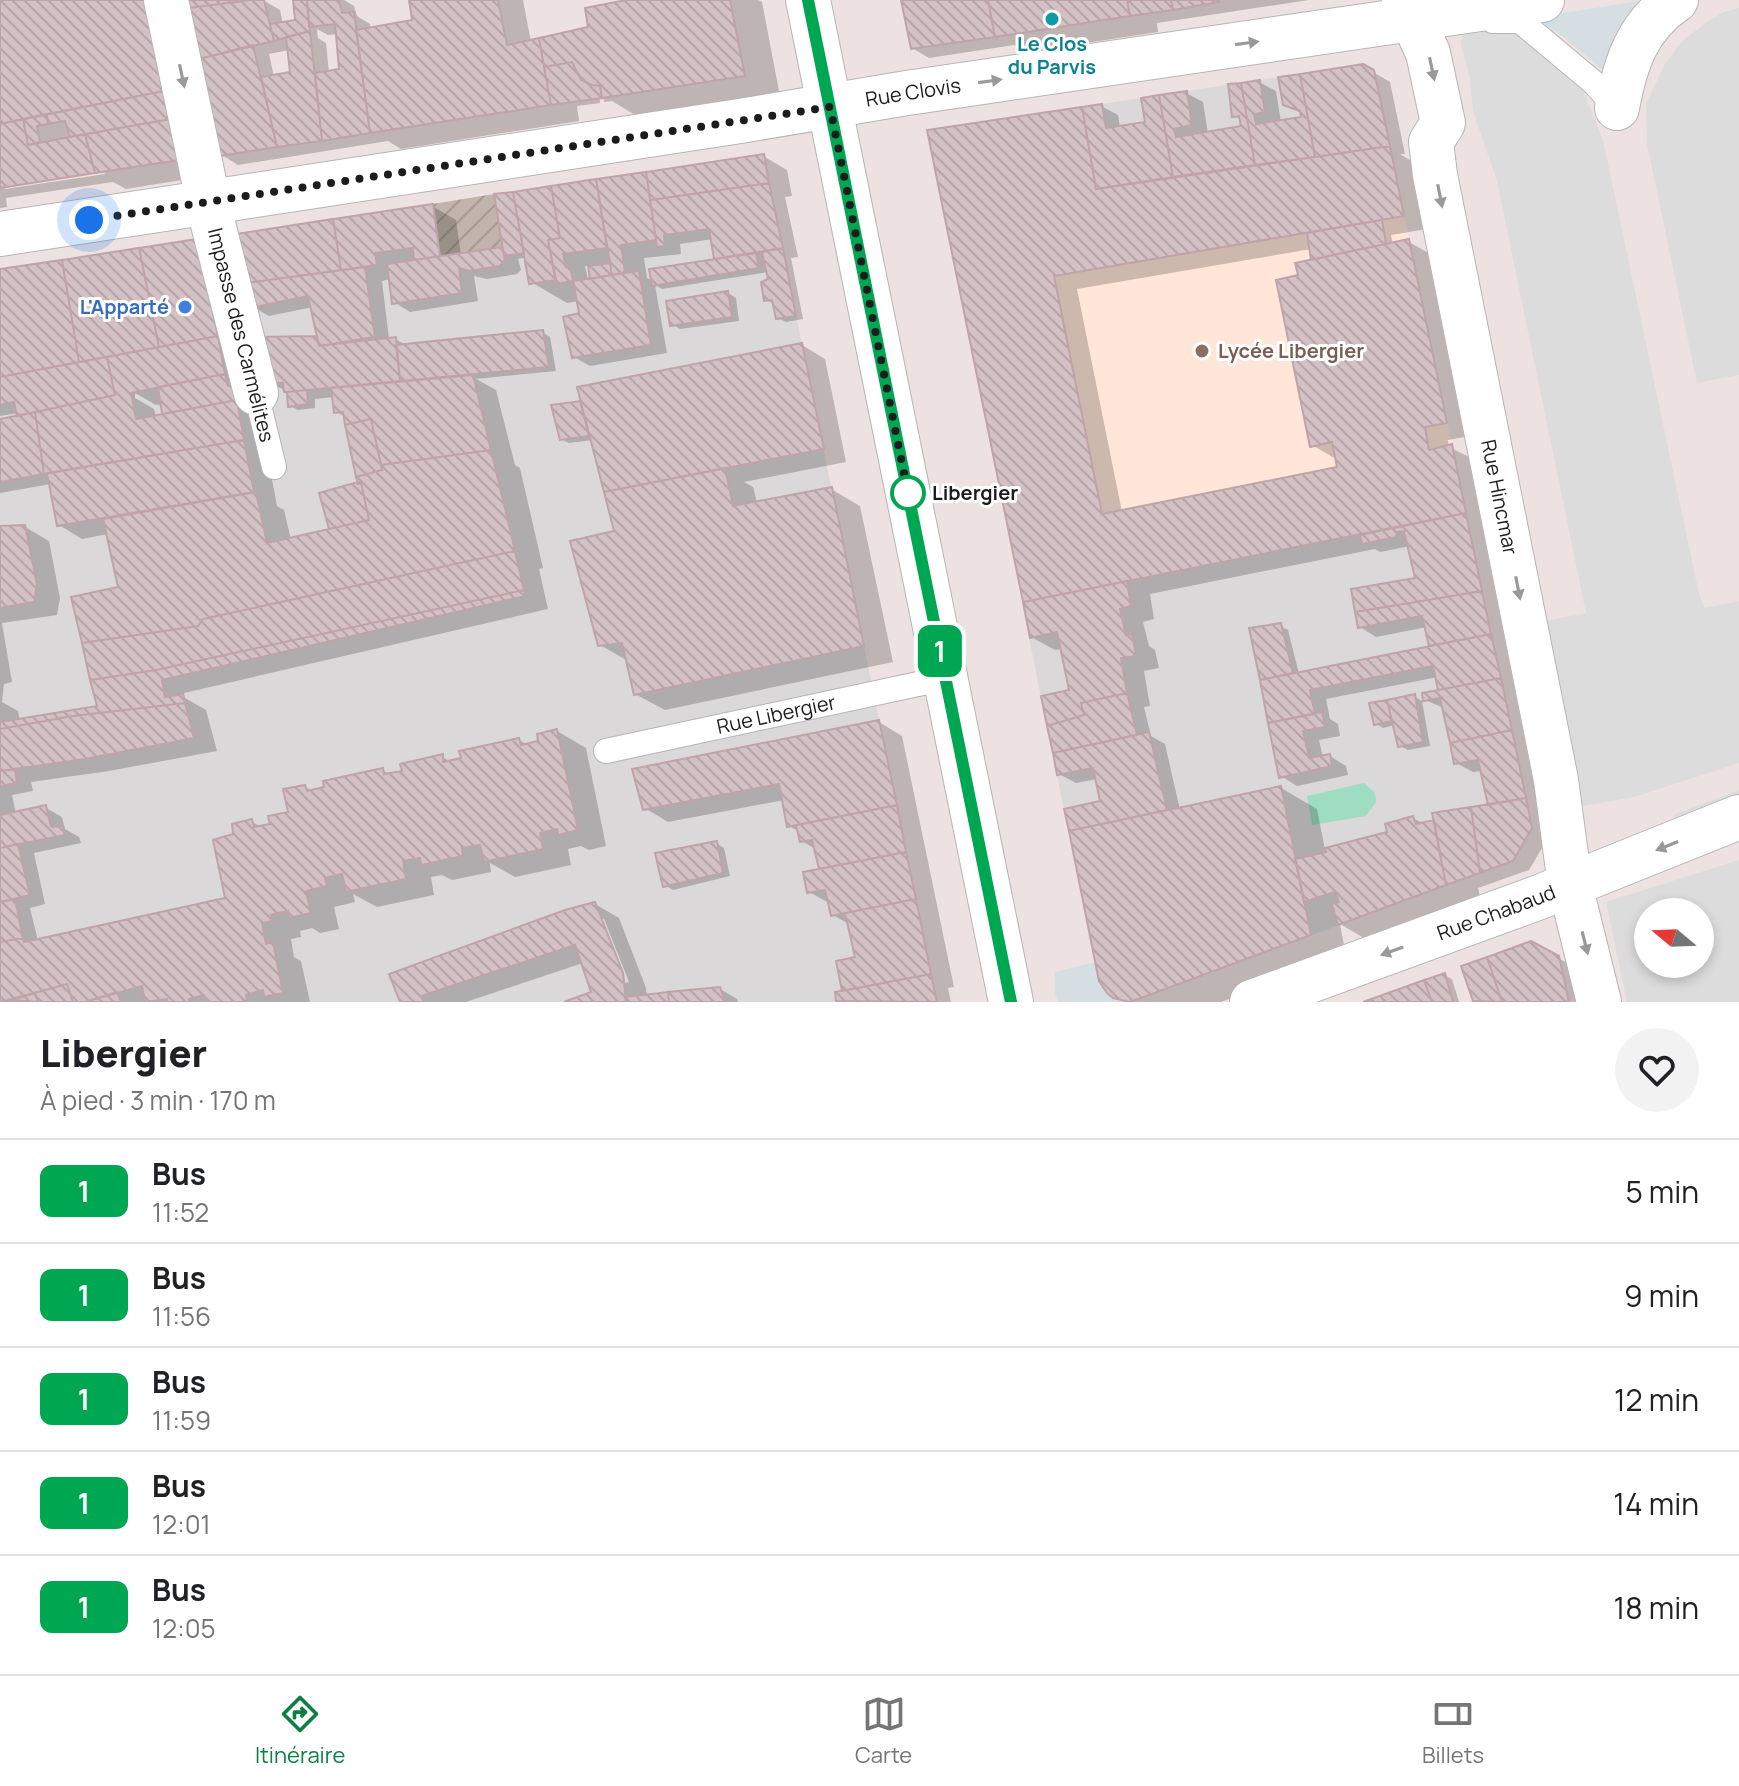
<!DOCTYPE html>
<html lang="fr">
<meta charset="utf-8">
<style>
:root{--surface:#fff;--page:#f2f2f2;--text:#202124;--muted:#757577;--line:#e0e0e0;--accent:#0b8043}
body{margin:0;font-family:Manrope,sans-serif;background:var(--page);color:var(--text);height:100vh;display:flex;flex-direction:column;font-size:30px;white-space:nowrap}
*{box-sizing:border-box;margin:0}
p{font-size:26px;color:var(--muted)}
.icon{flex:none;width:44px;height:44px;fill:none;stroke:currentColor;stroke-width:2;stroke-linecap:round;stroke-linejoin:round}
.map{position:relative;height:1002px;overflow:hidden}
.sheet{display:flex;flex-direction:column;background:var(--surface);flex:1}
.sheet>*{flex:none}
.badge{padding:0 16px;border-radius:12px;font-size:28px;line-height:52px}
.needle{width:52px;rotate:289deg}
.controls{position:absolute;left:1634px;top:898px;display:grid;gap:16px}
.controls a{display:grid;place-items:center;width:80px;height:80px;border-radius:50%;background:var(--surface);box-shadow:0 4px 12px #0003;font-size:40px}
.you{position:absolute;width:40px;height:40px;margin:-20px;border:6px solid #fff;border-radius:50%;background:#1a73e8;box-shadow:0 0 0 12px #1a73e833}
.map>.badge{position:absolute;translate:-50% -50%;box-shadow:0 0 0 4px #fff}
.round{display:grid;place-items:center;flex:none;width:84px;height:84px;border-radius:42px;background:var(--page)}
.head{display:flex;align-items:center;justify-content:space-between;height:136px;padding:0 40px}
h1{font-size:38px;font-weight:800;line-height:60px}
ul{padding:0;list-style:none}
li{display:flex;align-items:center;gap:24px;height:104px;padding:0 40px;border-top:2px solid var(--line)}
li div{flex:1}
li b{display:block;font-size:30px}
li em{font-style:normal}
li .badge{min-width:88px;font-weight:700;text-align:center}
.dock{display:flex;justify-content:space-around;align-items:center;height:112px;border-top:2px solid var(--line);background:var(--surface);font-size:22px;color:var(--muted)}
.dock a{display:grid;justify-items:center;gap:4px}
.dock .selected{color:var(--accent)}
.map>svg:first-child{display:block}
.residential{fill:#dad8d9}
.education{fill:#ffe6d8}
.construction{fill:url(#construction-furrows)}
.parking{fill:#dcdcdc;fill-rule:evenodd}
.plaza{fill:#d5dee3}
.water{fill:#9fddc3}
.shadow{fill:#0003;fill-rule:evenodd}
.building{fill:url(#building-back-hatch);stroke:#c0a3a9;stroke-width:2}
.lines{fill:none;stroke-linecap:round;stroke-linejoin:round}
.service-casing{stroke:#b5b5b5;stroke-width:26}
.minor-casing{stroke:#b5b5b5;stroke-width:46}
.tertiary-casing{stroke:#b5b5b5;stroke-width:46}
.service{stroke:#fff;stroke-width:24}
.minor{stroke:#fff;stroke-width:44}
.tertiary{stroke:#fff;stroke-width:44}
.oneway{fill:#999}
.line-casing{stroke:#fff;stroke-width:18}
.line{stroke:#00a753;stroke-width:12}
.walk{stroke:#1c1c1c;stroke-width:8;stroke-dasharray:0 14.4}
.culture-dot{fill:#0f9aa8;stroke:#fff;stroke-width:3}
.shop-dot{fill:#3f7fe0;stroke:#fff;stroke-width:3}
.education-dot{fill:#8d6e63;stroke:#fff;stroke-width:3}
.stop-dot{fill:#fff;stroke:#00a753;stroke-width:4}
.labels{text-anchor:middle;stroke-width:6;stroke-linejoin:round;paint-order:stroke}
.culture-label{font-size:20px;font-weight:bold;fill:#0d838f;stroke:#fff}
.street-label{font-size:20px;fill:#1c1c1c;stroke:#fff}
.shop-label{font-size:20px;font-weight:bold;fill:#366cbe;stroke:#fff;text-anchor:end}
.education-label{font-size:20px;font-weight:bold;fill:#785e54;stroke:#fff;text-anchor:start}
.stop-label{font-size:20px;font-weight:bold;fill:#1c1c1c;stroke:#fff;text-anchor:start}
</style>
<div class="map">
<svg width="1739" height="1002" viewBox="0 0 1739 1002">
<defs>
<pattern id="construction-furrows" width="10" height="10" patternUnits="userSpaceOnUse" patternTransform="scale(2)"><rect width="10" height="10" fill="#c2b4ac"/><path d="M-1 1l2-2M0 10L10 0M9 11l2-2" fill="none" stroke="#a69a93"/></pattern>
<pattern id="building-back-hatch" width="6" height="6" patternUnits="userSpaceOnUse" patternTransform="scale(2)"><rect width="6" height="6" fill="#d4c1c5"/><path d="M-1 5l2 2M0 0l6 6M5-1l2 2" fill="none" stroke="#b5a5a9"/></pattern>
</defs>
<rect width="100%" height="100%" fill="#eee1e1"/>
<!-- residential -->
<path class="residential" d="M1363,64L1374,70L1390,146L1096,189L1082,107Z
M763,154L937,1002H0V269Z
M1466,513L1532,828L1513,861L1130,1002H1103L1022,603Z"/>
<!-- education -->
<path class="education" d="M1082,107L1096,189L1390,146L1466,513L1022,603L927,130Z"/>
<!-- construction -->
<path class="construction" d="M494,194L502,247L440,256L433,204Z"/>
<!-- parking -->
<path class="parking" d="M1739,8V375L1697,383L1647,144L1646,104L1665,64L1682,41L1707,22L1724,12Z
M1513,29L1583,90L1603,140L1699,594L1705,608L1739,601V763L1634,797L1578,807L1540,622L1586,613L1497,181L1473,111L1470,80L1461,43L1463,30Z
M1739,790V804L1678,828L1673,815Z
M1739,860V1002H1627L1606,902ZM1648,912H1700V964H1648Z"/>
<!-- plaza -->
<path class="plaza" d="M1638,1L1637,8L1606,73L1565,38L1543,24L1552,15Z
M1095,962L1103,989L1122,1002H1058L1055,993V972Z"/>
<!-- water -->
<path class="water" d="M1364,783L1375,793L1376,802L1366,816L1312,825L1307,796Z"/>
<!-- shadow -->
<path class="shadow" d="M0,0L207,176L126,189L113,182L6,198L7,207L0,208ZM104,170L105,174L5,189V185Z
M189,0H263L280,10L283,24L297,22L295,0H344L354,6L357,16L370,24L371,30L415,22L411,0H523L531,42L590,28L636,0H758L762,2L780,96L640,118L612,101L604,102L603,90H599L600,103L577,106L579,121L401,149L388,141L238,165L222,155ZM317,29L328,35L338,34L341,71L329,73L326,43L318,38ZM289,50L292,73L274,77L269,54Z
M903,0H1309L1157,23L1158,32L1026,52L1014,45L929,58L912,48Z
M1363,66L1390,82L1405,154H1400L1413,162L1427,229L1391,235L1393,245L1409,242L1432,255L1470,436L1448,440L1449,447L1475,460L1489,526L1483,527L1548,838L1529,870L1478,888L1482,906L1376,945L1340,924L1346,956L1221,1002H1124L1114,996L1101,981L1066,810L1103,803L1097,779L1076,783L1059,774L1071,691L1062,649L1055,650L1031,637L929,132L1101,106L1118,115L1120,128L1148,124L1186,93L1203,102L1208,134L1244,128L1242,120L1234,116L1259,82L1276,91L1281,122L1303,119L1302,114L1285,104ZM1311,249L1317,261L1300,277L1312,445L1336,459L1339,469L1122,512L1077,289ZM1410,546L1417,580L1360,627L1376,637L1427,627L1431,648L1299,674L1288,630L1280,626L1252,630L1281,776L1297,786L1348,775L1346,766L1330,756L1323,758L1319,740L1340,736L1338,724L1330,719L1326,699L1438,677L1440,691L1425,700L1444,708L1456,763L1473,772L1483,771L1490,806L1424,824L1413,818L1389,834L1325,850L1317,809L1281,788L1180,810L1165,744L1151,736L1144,707L1150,706L1144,671L1159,668L1155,650L1149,646L1143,622L1154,619L1150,594L1375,549L1380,552Z
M763,156L787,170L792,196L785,197L798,257L791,258L803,319L786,322L778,318L775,305L766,300L770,281L768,272L662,289L655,285L667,353L590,366L574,357L581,315L579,301L567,303L531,282L527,257L518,259L521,270L517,274L487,279L474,276L478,301L410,312L394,302L391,279L382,281L389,339H395L408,346L542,332L550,337L556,371L476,379L496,390L515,465L520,468L543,568L539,569L548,609L184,693L185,698L206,710L217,751L109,771L31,782L33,791L12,795L16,814L46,808L62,817L65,829L79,837L81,843L34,853L45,904L30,908L38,941L228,899L236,836L252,822L262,827L272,825L291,814L305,787L314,792L382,770L392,775L442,757L452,762L519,740L528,745L540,743L557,731L586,748L606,846L589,850L581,846L568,849L571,865L515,877L490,863L491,872L452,880L442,875L431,877L434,895L377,907L353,894L355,902L334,907L339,929L320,933L312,928L300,931L301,937L291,939L294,957L301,961L310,1002H0V528L25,527L49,541L60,598L57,615L2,623L12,682L4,684L2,702L18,711L20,722L99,707L120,589L108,534L82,539L59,525L51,484L0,493V421L19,417V413L0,416V271L196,241L260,416L277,506L284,510L291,540L331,531L322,494L360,486L346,417L336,412L334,397L315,399V408L298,410L290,406L288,392L269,382L260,339L319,338L313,307L269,316L253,307L238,235L432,206L456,220L461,255L502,249L505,251L496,196ZM713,239L716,258L719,260L653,281L647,278L644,258L681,254L680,244ZM585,266H590L592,284H589ZM135,393L156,405L162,404L164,413L168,415L156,417L154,409L135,398Z
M728,293L736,298L739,321L680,329L672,324Z
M802,345L825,359L846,462L744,482L753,487L757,503L831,489L860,506L893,662L665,710L635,694L628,661L600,645L616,532L593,440L569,443L561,439L580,403L584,405Z
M1414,696L1422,701L1430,746L1408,750L1400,746L1395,725L1383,728L1376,724Z
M879,722L902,736L954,987L948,988L951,1002H841L838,1000L844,992L857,958L849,924L833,915L831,904L809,892L821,870L817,850L802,841L800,832L789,826L784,800L668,822L645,808Z
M716,843L724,848L730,876L673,890L665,885Z
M595,904L619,918L646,988L647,997L720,989L737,999L738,1002H569L593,993L583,963L466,1002H402ZM600,919H604L629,982L625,983Z
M1531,943L1576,968L1583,1002L1475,1000Z
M1444,975L1452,979L1459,1002H1369Z"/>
<!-- building -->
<path class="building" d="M0,0H145L164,91L0,124Z
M187,0H244V1L189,8Z
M250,0H264L274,41L199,59L189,8Z
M293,0H307L310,31L274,41L270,24L295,20Z
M307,0H339L342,13L354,12L370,133L322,141L315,73L339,69L335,24L309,27Z
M409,0H498L507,45L539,38L551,105L370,133L356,30L412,20Z
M626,0H730L745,76L602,98L600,86L592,85L581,80L572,62L544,67L539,38L588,27L585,8Z
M988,0L995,37L911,49L901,0Z
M988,0H1127L1130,16L995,37Z
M1127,0H1171L1173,10L1130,16Z
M1171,0H1218L1219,2L1173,10Z
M310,31L322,141L277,147L261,77L290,72L286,37Z
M253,45L277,147L220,156L199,59Z
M572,62L581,80L592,85L600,86L602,98L551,105L544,67Z
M1363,64L1374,70L1390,146L1315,157L1300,74Z
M1300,74L1315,157L1255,165L1241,83L1260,80L1265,112L1254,114L1256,124L1301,117L1300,111L1283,105L1278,77Z
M1241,83L1255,165L1173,177L1159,95L1187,91L1192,125L1174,129L1176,137L1241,126L1239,116L1232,117L1228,84Z
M164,91L171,119L70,137L65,121L48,124L47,114Z
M1159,95L1173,177L1096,189L1082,107L1102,104L1106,128L1145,122L1141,98Z
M1082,107L1096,189L1390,146L1404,216L1054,276L1102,514L1337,467L1332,442L1310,447L1276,280L1298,275L1295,263L1409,239L1447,423L1425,427L1429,450L1452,444L1466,513L1023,602L927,130Z
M47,114L48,124L37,126L40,142L28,145L23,119Z
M23,119L28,145L85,134L95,173L0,188V124Z
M171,119L179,160L95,173L85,134Z
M764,154L769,183L650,200L646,172Z
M646,172L656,240L621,245L625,272L612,275L596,179Z
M596,179L607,248L563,254L566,267L571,269L573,281L556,284L548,240L560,238L551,186Z
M769,183L783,248L714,259L709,229L664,235L665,246L657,247L650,200Z
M551,186L560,238L548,240L556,280L529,284L513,192Z
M513,192L524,253L504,256L494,194Z
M433,204L440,256L414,260L413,248L375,253L377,265L341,270L333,219Z
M333,219L341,270L246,283L236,234Z
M1382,220L1386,244L1311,260L1307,233Z
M197,239L218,336L159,347L139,248Z
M502,247L505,260L500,266L469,271L459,268L462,293L392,304L387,264Z
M139,248L159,347L79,362L62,260Z
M783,248L796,316L776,319L772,300L764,301L761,282L768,279L762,252Z
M756,253L759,268L652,286L649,269Z
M62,260L79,362L0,377V269Z
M610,263L612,275L590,279L588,266Z
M365,267L375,337L319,346L308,296L251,308L246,283Z
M639,271L651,345L572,358L563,317L579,313L573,281Z
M728,291L732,317L670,326L666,301Z
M543,330L549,367L400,381L396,345Z
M218,336L225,374L131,393L136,419L237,400L244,440L44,474L35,412L115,395L107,357Z
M316,336L319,346L396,337L400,381L287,392H284L283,383H267L257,337Z
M802,343L824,449L604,492L577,387Z
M107,357L115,395L17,416L14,402L0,405V377Z
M225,374L228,386L235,385L237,400L162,414L158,387Z
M473,375L491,450L381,465L371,419L345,425L343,412L334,413L331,388Z
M307,390L308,404L288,407L287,392Z
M580,401L589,436L560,440L551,405Z
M35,412L44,474L0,482V419Z
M371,419L382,470L356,477L345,425Z
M244,440L254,492L57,526L47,473Z
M491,450L515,551L203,619L198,626L82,643L71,597L118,587L103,519L256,492L267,543L369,520L361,483L358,484L356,477L382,470L381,465Z
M725,468L733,506L832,487L864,646L634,695L622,643L598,646L570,541L614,531L604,492Z
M358,482L361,483L369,520L329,529L319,493Z
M1466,513L1482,591L1355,612L1351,589L1415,578L1404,531L1397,532L1396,537L1362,544L1360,535Z
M25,525L37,584L34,602L0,608V526Z
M515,551L524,590L156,670L90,680L82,643L198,626L203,619Z
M1127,581L1131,606L1120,609L1126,635L1132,634L1136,656L1121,658L1127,693L1081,703L1084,715L1047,726L1041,696L1069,690L1057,632L1030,638L1023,602Z
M524,590L525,596L162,680L165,697L183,694L185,703L73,716L0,729V722L97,706L90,680L156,670Z
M1482,591L1491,634L1429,646L1422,616L1358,628L1355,612Z
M1281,623L1293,673L1260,680L1249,628Z
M1491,634L1501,678L1438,690L1433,666L1310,690L1315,714L1268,723L1260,680Z
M1501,678L1512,730L1450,743L1440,698L1423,701L1422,693Z
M1127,693L1137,735L1053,753L1047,726L1084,715L1081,703Z
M1415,694L1423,742L1398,747L1387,700Z
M1387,700L1392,721L1374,725L1369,703Z
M185,703L194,738L85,759L0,771V729L73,716Z
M1322,712L1325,727L1303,731L1309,758L1330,754L1332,766L1279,778L1268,723Z
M879,720L897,805L787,827L779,784L643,810L632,769Z
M557,729L578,830L558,835L557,829L540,833L543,849L484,862L480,845L462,848L463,856L421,865L420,858L403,861L406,879L346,892L342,874L325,878L327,886L306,891L311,913L289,918L288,911L271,915L273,921L262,923L266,944L273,942L283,993L264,997L263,990L246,995L247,1001L242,1002H206L204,995L189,999V1002H167V999L145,1002L142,986L85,1002H73L67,984L0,1002V942L23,938L24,942L225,898L213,840L233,834L232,824L252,819L254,827L270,824L268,816L288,812L283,789L305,785L307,791L324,787L323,781L383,768L384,774L402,771L400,764L443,754V762L461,758L459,751L519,738L521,745L538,741L537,734Z
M1512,730L1526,798L1488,805L1478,760L1454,764L1450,743Z
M1149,732L1167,810L1069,831L1064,809L1100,801L1093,768L1057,775L1053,753Z
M15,769L17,783L0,786V771Z
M1281,786L1311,935L1130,1002L1113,998L1107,993L1099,981L1069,831Z
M1526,798L1532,828L1513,861L1480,873L1471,807Z
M46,805L51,827L63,826L65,835L0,848V815Z
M897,805L906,852L819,869L812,840L800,842L796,825Z
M1471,807L1480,873L1446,885L1432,813Z
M1413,816L1416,824L1434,820L1446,885L1338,925L1332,904L1339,902L1335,892L1304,902L1295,859L1326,852L1325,848L1387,832L1385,824Z
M717,841L723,873L663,887L655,853Z
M18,844L30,895L0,902V848Z
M906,852L916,899L831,916L825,890L807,893L803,872Z
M15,899L23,938L0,942V902Z
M916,899L931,974L842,991L836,961L855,957L845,913Z
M595,902L623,973L626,1002H564L591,992L575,945L421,996L424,1002H400L389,974L565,910Z
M1531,941L1559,956L1569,1002H1502L1487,957Z
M1487,957L1502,1002L1473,1001L1461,966Z
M1445,973L1453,1002H1432L1424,980Z
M931,974L937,1002L836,1001L835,992Z
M1424,980L1432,1002H1363Z
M67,984L73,1002H38L35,993Z
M720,987L725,1002H669L668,992Z
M117,992L121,1002H85Z
M668,992L669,1002H626L625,997Z
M35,993L38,1002L12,1000Z"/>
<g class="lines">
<defs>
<g id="service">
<path d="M1493,21H1520L1593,82L1617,108"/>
<path d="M256,393L274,467"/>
<path id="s1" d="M606,751L946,678"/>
</g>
<g id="minor">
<path d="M166,0L213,224L256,393"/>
<path id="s2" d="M1404,0L1428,53L1443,123L1431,142L1435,175L1556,780L1570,885L1599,1002"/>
<path d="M1617,108C1625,64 1637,26 1676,0"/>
<path id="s3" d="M0,234L740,121L907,93L1542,0"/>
<path id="s4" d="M1252,1002L1537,898L1739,817"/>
</g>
<path id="tertiary" d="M808,0L1011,1002"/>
</defs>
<!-- service casing -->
<use href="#service" class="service-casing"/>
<!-- minor casing -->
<use href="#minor" class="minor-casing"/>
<!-- tertiary casing -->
<use href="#tertiary" class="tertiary-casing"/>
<!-- service -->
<use href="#service" class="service"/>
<!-- minor -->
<use href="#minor" class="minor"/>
<!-- tertiary -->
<use href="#tertiary" class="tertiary"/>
</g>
<!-- one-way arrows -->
<defs><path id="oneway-solid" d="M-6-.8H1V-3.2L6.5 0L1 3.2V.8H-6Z" transform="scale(2)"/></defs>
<g class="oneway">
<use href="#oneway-solid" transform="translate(1247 43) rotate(-8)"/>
<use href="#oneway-solid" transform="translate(1432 69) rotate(78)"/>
<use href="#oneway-solid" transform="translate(182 76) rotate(78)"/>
<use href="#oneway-solid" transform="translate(990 81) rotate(-8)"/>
<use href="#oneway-solid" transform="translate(1440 196) rotate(79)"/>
<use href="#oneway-solid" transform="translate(1518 588) rotate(79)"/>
<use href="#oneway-solid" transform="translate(1667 846) rotate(158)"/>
<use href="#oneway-solid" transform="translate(1585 943) rotate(76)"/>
<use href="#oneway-solid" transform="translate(1392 951) rotate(160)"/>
</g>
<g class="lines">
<defs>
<path id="line" d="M808,0L1011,1002"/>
</defs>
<!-- line casing -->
<use href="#line" class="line-casing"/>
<!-- line -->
<use href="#line" class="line"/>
<!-- walk -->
<path class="walk" d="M89,220L830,107L908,493"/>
</g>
<!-- markers -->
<circle class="culture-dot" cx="1052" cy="19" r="8"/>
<circle class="shop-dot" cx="185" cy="307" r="8"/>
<circle class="education-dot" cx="1202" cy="351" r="8"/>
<circle class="stop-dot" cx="908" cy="493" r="16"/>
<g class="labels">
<!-- culture labels -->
<g class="culture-label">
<text x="1052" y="51">Le Clos<tspan x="1052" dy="23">du Parvis</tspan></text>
</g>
<!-- street labels -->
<g class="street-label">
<text dy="7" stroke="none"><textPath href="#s3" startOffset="924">Rue Clovis</textPath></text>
<text transform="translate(241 335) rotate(76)" y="7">Impasse des Carmélites</text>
<text dy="7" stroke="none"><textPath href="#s2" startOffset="514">Rue Hincmar</textPath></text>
<text dy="7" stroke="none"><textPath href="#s1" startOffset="174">Rue Libergier</textPath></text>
<text dy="7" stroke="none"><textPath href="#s4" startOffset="260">Rue Chabaud</textPath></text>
</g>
<!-- shop labels -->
<g class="shop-label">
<text x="169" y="314">L'Apparté</text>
</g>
<!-- education labels -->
<g class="education-label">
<text x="1218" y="358">Lycée Libergier</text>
</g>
<!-- stop labels -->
<g class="stop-label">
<text x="932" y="500">Libergier</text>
</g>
</g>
</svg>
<div class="controls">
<a><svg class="needle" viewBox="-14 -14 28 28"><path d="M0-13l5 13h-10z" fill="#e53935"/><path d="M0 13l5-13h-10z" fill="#757577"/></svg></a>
</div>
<div class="you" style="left:89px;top:220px"></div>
<b class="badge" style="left:940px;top:651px;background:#00a753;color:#fff">1</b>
</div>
<section class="sheet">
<div class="head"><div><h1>Libergier</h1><p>À pied · 3 min · 170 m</p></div><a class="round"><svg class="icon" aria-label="heart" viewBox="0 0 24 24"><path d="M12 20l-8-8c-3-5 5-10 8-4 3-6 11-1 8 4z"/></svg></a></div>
<ul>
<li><span class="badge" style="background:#00a753;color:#fff">1</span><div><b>Bus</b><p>11:52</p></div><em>5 min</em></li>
<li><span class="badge" style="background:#00a753;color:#fff">1</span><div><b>Bus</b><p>11:56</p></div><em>9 min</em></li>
<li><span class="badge" style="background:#00a753;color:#fff">1</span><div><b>Bus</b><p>11:59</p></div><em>12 min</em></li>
<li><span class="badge" style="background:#00a753;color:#fff">1</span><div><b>Bus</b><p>12:01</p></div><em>14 min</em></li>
<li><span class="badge" style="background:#00a753;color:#fff">1</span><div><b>Bus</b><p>12:05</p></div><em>18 min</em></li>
</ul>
</section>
<nav class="dock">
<a class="selected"><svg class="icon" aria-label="directions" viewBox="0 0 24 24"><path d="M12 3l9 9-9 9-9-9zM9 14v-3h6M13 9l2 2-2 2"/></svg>Itinéraire</a>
<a><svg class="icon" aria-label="map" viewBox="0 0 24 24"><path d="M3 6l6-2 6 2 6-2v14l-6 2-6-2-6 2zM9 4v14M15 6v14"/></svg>Carte</a>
<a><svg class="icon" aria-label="tickets" viewBox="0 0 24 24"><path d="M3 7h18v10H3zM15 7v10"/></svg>Billets</a>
</nav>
